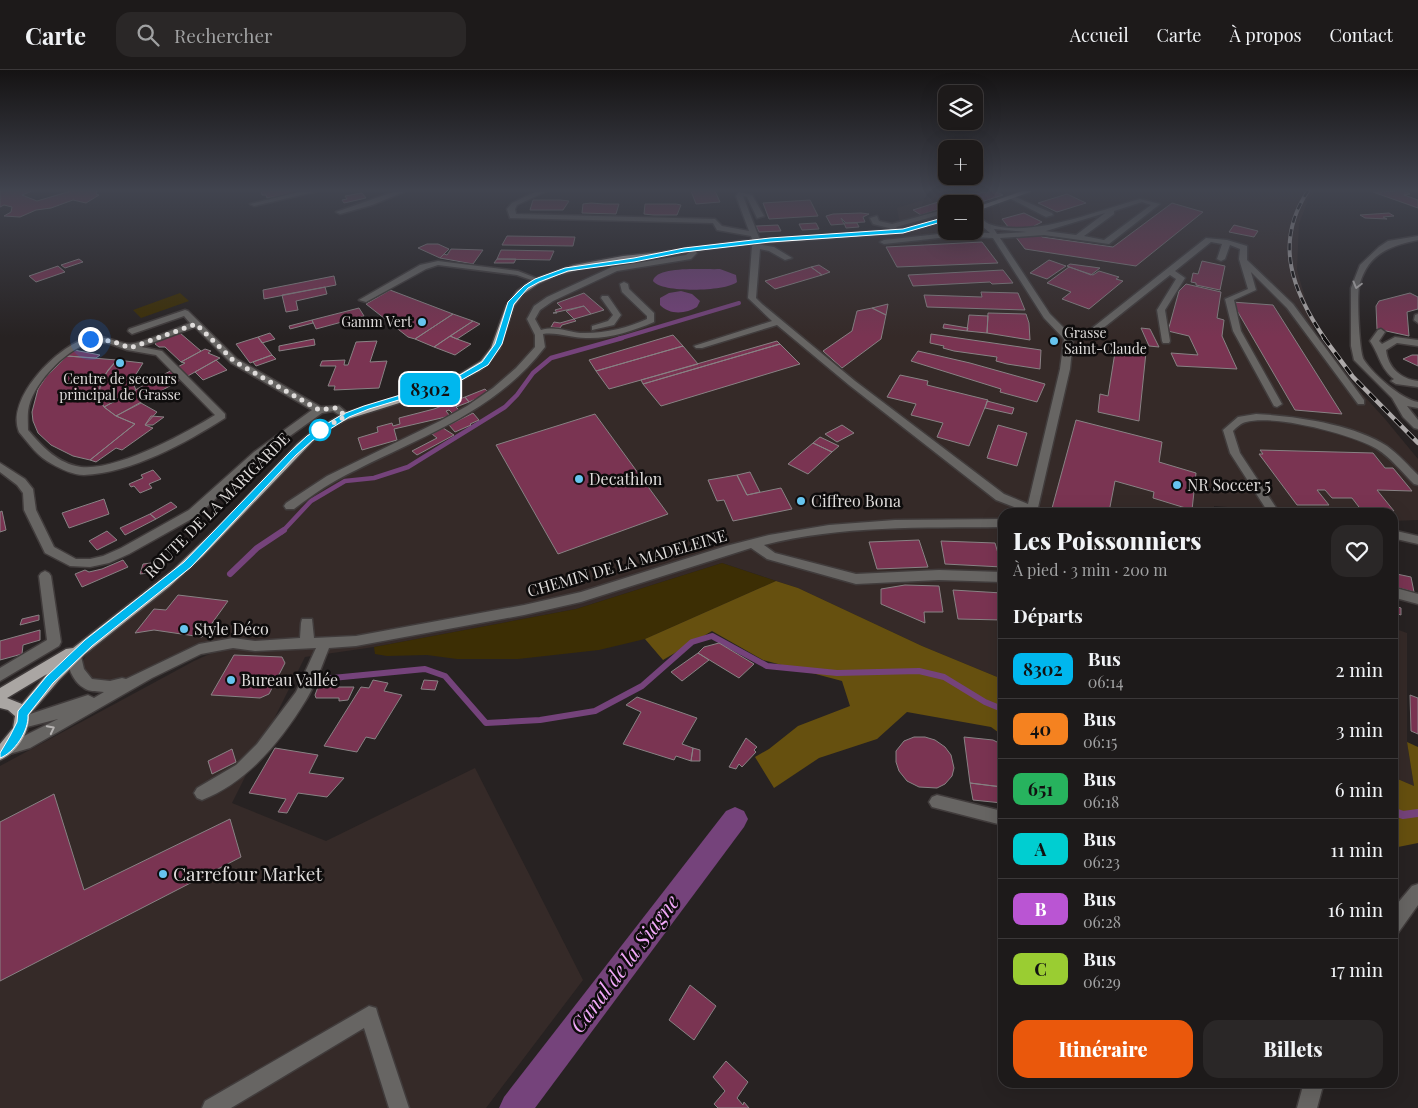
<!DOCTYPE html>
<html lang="fr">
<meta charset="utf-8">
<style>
:root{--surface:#1d1a1a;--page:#2a2727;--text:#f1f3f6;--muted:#a0a1a2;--line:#3b3839;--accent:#ea580c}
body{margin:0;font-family:"Playfair Display",serif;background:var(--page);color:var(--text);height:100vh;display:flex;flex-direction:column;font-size:19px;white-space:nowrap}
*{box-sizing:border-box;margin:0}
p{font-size:16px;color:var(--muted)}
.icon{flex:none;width:28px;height:28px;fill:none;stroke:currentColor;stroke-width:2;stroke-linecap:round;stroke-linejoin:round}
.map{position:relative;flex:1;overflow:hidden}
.details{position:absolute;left:998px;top:438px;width:400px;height:580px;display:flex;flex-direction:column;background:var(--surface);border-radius:15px;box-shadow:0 5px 20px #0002,0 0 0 1px var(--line)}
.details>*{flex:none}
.badge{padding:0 10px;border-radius:8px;font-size:18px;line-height:32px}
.buttons{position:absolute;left:938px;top:15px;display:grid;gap:10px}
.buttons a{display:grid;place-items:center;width:45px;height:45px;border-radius:10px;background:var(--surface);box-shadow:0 5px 20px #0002,0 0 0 1px var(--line);font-size:25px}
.you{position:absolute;width:25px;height:25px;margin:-12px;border:4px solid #fff;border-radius:50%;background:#1a73e8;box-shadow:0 0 0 8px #1a73e833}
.map>.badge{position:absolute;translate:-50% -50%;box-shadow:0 0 0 2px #fff}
h2{padding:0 15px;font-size:19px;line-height:45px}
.round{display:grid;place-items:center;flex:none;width:52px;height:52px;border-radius:15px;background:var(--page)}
.headline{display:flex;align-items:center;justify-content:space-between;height:85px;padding:0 15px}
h1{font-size:24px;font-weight:800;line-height:38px}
.cta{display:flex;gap:10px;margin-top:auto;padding:10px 15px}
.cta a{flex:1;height:58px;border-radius:15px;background:var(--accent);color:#fff;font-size:20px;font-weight:800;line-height:58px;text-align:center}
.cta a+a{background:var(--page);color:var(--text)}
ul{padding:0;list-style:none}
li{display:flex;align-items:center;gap:15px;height:60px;padding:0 15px;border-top:1px solid var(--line)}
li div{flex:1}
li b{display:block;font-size:19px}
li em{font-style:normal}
li .badge{min-width:55px;font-weight:700;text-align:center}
header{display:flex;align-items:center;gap:30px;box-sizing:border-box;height:70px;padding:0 25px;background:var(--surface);border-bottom:1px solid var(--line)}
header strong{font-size:24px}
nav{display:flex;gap:28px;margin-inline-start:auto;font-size:18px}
.search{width:350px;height:45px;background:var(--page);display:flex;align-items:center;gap:12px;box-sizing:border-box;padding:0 18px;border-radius:15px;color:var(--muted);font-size:19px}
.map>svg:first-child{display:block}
.built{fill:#352a28;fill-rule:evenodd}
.green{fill:#3c2e04}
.forest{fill:#66500f}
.water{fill:#75437b}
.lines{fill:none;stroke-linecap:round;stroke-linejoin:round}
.stream-far3{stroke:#75437b;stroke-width:4}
.stream-far2{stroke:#75437b;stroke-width:4.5}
.stream-far1{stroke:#75437b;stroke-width:6}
.stream{stroke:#75437b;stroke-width:8}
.canal{fill:#75437b;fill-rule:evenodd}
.building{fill:#7a3452;stroke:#888284}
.minor-casing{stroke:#413c3c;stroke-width:3}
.major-casing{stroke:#413c3c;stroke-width:3}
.minor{fill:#676563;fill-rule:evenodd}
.major{fill:#aaa6a3;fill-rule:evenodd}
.rail-far1-casing{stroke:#ada9a9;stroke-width:4}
.rail-casing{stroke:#ada9a9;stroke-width:4.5}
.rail-far1{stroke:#0e0c0c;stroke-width:2.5;stroke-dasharray:7;stroke-linecap:butt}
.rail{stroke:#0e0c0c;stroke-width:3;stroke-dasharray:9;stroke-linecap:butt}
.oneway{stroke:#b5b2b1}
.line{fill:#00b7ee;stroke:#fff}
.walk{stroke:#dfdcdb;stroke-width:5;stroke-dasharray:0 9}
.poi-dot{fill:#66c4ef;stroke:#0e0c0c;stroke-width:2}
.stop-dot{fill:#fff;stroke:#00b7ee;stroke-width:2.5}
.labels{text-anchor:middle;stroke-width:5;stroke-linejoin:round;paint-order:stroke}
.far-poi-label{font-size:14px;fill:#dfdcdb;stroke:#0e0c0c;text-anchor:end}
.poi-label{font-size:16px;fill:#dfdcdb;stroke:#0e0c0c;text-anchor:start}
.street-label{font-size:16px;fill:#dfdcdb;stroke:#0e0c0c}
.near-poi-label{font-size:19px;fill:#dfdcdb;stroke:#0e0c0c;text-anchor:start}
.near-water-label{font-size:21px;font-style:italic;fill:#f1a8f8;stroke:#0e0c0c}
</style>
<header>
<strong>Carte</strong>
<div class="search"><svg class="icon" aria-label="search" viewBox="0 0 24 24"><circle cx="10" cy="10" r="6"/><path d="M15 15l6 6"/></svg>Rechercher</div>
<nav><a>Accueil</a><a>Carte</a><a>À propos</a><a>Contact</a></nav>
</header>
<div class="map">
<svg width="1418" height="1038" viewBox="0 0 1418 1038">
<rect width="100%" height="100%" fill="#272222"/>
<!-- built -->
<path class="built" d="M953,121H1315L1309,128L1299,154L1297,200L1319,276L1385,349L1418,389V450L1393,451L1392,442H1295L1214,436V442H1002V609L922,576L798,518L722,493L576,539L374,577L305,587L232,733L326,771L475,698L583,910L486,1038H0V696L194,591L227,576L196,581L120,616H104L79,603L91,570L147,526L333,351L432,317L483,294L503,263L523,219L574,196L739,175L901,160L897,138ZM946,134H974V161H946Z
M1393,558L1407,563V672L1414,716L1393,707Z"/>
<!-- green -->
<path class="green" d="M180,223L189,231L141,248L133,240Z
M722,493L776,511L645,569L599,580L518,589H457L427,585L387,586L375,584L374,577L576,539Z"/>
<!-- forest -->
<path class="forest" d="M776,511L798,518L922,576L1002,609V665L991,657L907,642L877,669L819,688L774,718L755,687L769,679L798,656L850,636L842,611L763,590L712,561L663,590L645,569Z
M1407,672L1418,677V773L1393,778V707L1414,716Z"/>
<!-- water -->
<path class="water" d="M720,199L736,205L737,212C725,222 661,223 653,211C656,195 706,200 720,199Z
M681,221L692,224L700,231L697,237C686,244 669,245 660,235V228L669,223Z"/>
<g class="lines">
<!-- stream-far3 -->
<path class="stream-far3" d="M618,269L739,233"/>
<!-- stream-far2 -->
<path class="stream-far2" d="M282,462L311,431L345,411L374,408L408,397L505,337L517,325L533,303L551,288L622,268"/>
<!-- stream-far1 -->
<path class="stream-far1" d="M230,504L257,478L284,460
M322,609L425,599L445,606L486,653L540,650L595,641L642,616L692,572L712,566L767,596L837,603L919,601L944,607L985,632L1002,639"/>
<!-- stream -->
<path class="stream" d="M1392,741L1403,745L1418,743"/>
<!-- canal -->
<path class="canal" d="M735,737L744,741L748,749L744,757L535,1038H499L504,1027L726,741Z"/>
</g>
<!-- building -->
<path class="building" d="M0,121H32L22,125L37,131L71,121H97L96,124L99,125L86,133L73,130L51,138L36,140L20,147L4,146L11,142L12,137L4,135L0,137Z
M261,121H301V122L267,128L266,125H262Z
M691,121H715L720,132L696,134Z
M995,121L1003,125L981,132L972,127L957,132L960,133L957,134H946V137L921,145L913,140L957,126Z
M1404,121L1410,124L1404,125L1418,130V138L1373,122Z
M362,123L366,128L344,133L342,130L347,129L345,126Z
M1067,124L1086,133L1057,142L1038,133Z
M533,130H560L569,131L563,140H530Z
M810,130L818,146L769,149L763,133Z
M591,133L604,134H619L616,144L582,143L583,134Z
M1172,133L1203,142L1136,196L1025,179L1002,149L1024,143L1042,152L1034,156L1042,167L1113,177Z
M645,134H676L681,135L677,145H653L644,144Z
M861,143L869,144L863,147L865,152L846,153L841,148L844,154L831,155L826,146L833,144Z
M1389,143L1394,146L1383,147L1387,149L1365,148L1360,145Z
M816,153L819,159L802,160L799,154Z
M844,153H857L859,157L846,158Z
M778,155L781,161L759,162L756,156Z
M1234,155L1258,161L1254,167L1229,162Z
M507,166L575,167L573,176L502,175Z
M982,172L998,193L897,197L886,177Z
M427,174H438L449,179L440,188L418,178Z
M451,179L483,180L473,194L440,188L444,184L447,185Z
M501,180L554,181L550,190L497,189Z
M79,189L83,192L65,198L61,195Z
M497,189H516L514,193H494Z
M1049,190L1066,196L1047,209L1030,203Z
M1202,191L1225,196L1220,220L1196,215V213L1191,212L1193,203L1198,204Z
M1070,194L1100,198L1091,205L1067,196Z
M819,195L830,202L822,205L811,197Z
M58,196L65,202L36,212L29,206Z
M811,197L822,205L775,219L765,211Z
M1069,197L1093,205L1099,201L1119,207L1116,209L1123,211L1089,239L1062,229L1071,222L1047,213Z
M1003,200L1013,213L992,214L990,212L913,216L908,205Z
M334,206L336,215L264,229L263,220Z
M1186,214L1221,222L1217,248L1224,250L1222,266L1237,299L1177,296L1171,283L1198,285L1189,266L1168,261L1179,221Z
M325,217L327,224L296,231L298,240L286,242L282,225Z
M390,220L453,244L415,269L408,267L366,234Z
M981,222L1018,223L1025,240L927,237L924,225L982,227Z
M584,223L604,240L591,244L584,236L553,243H557L555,240L562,238L557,233Z
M1410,223L1418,227V239L1407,242L1409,266L1377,259L1376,236L1379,231Z
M1232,232L1273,235L1342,344L1295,340Z
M888,234L886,245L872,238Z
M584,236L591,244L574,249L566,241Z
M359,238L364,246L316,259L312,250Z
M872,238L886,245L881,269L842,298L823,281L852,261L857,241Z
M988,243L1026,244L1029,253L1030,270L987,263Z
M453,244L473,251L434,277L415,269Z
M969,245L988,246L987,263L967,261Z
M574,249L576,251L562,255L560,258L551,257L554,252L560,253Z
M312,250L313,253L290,259L289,256Z
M473,251L480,254L457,269L450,266Z
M944,254L968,258L967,261L943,258Z
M1141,258L1150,259L1159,277L1149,276Z
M180,263L201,281L181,292L165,277H159L155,274L158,271Z
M270,263L275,269L262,273L258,267Z
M931,264L1041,280L1040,299L1007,294L996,291L997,287L954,281L943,278L944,276L930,273Z
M673,265L683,276L596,301L589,290Z
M450,266L457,269L471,274L455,285L434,277Z
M258,267L272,285L250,293L236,274Z
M314,269L315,275L279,281V276Z
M377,271L370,292L387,291L379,318L334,320L335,316H328L336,296H320L322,291L345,290L344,295H348L356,272Z
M777,271L780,274L643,314L641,310Z
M780,274L800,294L661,336L643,314Z
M683,276L698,294L609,319L596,301Z
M1116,276L1146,282L1139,351L1098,342L1100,324L1108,326Z
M205,279L211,281L208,283L220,288L116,346L104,337L185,293L181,292Z
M74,280L100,285L96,288L67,286Z
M918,281L970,293L1045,314L1037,332L1000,322L1001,319L911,291Z
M272,285L276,289L256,296L253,292Z
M1412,285H1418V296L1403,289Z
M67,286L117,290L103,307L99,321V328L104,337L116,346L135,354L90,390L73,386L51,375L38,363L33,351L32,342L38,319L46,307Z
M117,290L143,293L135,306L133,313L136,320L104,337L99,328L100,315L108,300Z
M216,290L227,300L203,310L195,302Z
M900,305L928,311L927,315L988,330L969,376L937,367L943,353L911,345L916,334L887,327Z
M485,319L489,323L469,332L465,327Z
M465,327L469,332L456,337L460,341L453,344L449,340L446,341L450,346L394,359L397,370L362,380L358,368L378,362L377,357L392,353L393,356L400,354L399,348L434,339Z
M987,331L1014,338L1012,344L985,338Z
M141,333L157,342L145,355L153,358L122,380L116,378L96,392L90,390L135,354L116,346Z
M473,343L479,350L470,354L471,355L455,362L449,355Z
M595,344L668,444L558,484L496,375Z
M151,346L164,347L153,355H145Z
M1076,350L1162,372L1159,392L1196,403L1192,440L1153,428L1154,422L1115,411L1109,442H1051Z
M842,355L854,363L837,372L825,364Z
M998,355L1027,363L1017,396L987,388Z
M443,358L454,365L417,385L412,381L437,368L432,364Z
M820,367L839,376L832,382L813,373Z
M813,373L832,382L808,404L788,394Z
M1260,380L1373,383L1385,398H1393L1412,421L1377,420L1394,441H1362L1352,428H1332L1325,420H1317L1329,435H1297L1259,384H1263Z
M153,400L161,409L149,414L152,418L140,423L134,416L131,417L129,414L143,408L141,405Z
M750,402L760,422L747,425L737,405Z
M737,405L747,425L781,418L792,439L733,451L724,430L717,431L708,410Z
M104,429L109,444L69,458L62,443Z
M171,432L177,437L156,449L150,444Z
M2,441L6,460L0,462V442Z
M150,444L156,449L125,465L120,458Z
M107,461L117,470L97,480L89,471Z
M919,470L928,497L877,499L869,472Z
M941,471L995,473L1002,497L945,494Z
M123,490L128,497L82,517L75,504L85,500L89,502L102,499Z
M151,493L149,503L140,504L143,494Z
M1392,503L1411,507L1414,522L1392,516Z
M905,515L939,516L943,542H924L925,553L881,534V519Z
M953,520L1002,523V550L958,549Z
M178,525L228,531L202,567L154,560L135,563L154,539L166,540Z
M1392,535L1401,538V545L1395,543V557H1392Z
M39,545V550L20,555L22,549Z
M40,560V570L23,575L22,584L0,590V571Z
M719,573L754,594L739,608L698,583L704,577Z
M1392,577L1395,578L1394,654L1392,653Z
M698,583L709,590L682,611L671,602Z
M234,585L282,587L285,593L269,624L260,628L211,625Z
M373,610L388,613L384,621L402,625L375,669L366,667L357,682L324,676L361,617L369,618Z
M424,610L438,611L435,620L421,619Z
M318,617H354L348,630L339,631V628H316L315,625Z
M1410,625L1418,628V664L1411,661Z
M637,627L697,648L682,674L693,678L691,691L676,686L674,690L623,674L641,642L626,635Z
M914,667H925L935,670L945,677L951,685L954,698L952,706L945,714L937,718L919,717L907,711L899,701L896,692V681L904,671Z
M964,667L993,670L999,673L1002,695V717L970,713Z
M746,668L757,677L754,680L756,682L742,697L739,694L736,699L729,697Z
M275,678L318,685L309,703L344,708L327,727L298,723L287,743L278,742L286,729L249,723Z
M693,678L700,680V691H691Z
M232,679L236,692L212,704L208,691Z
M970,713L1002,717V733L973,730Z
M54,724L84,820L230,749L241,787L0,911V752Z
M690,915L716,936L694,970L669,950Z
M726,991L748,1012L737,1028L743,1035L744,1032L749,1038H718L714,1034L725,1021L713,1007Z"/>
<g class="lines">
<defs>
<path id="minor" d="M303,121H318L254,136L250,134Z
M396,121H406L372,135L340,144L336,142Z
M537,121H547L517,135L515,139L516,144L715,149L722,156L749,161L736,126L739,122L752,125L764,146L757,148L747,127L743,126L760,170L756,172H753L751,166L717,160L713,153L510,148L507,139L512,133Z
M1013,126L1052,143L1053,145L1046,147L1011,129L1010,128Z
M1140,129L1160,134L1109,174L1044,165L1000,168L1050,244L1071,265L1091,259L1206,168L1227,170L1247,176V190L1293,234L1364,330V334H1358L1287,238L1251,202L1256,220L1234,230L1241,261L1282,334L1277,337L1274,336L1233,261L1225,229L1248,219L1239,189L1240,179L1230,175L1225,189L1221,191L1217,189L1222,174L1211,172L1175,201L1185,208L1165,240L1170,271L1169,273H1163L1162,271L1157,240L1176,209L1170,205L1097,263L1073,270L1070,299L1037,442H1027L996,430L849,315L777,255L702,278H696L694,276L772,251L748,228L752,176L756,174L774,177L792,188L785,190L769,181L760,179L756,228L762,234L855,311L1004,424L1028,434L1060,299L1064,269L1044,248L993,168L957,166L884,174L880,172L884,170L957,162L990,163L974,149V143C980,145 984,152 989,154C1030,169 1099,140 1140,129ZM1142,132L1151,135L1104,170L1084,166L1114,144V141ZM1105,143L1076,165L1045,161H1046ZM994,159L1027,162L997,164Z
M946,139V143L896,157L900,162L896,164L889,158L873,154L870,148L877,146L879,151L892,154Z
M1418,166V170C1398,174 1377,180 1366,199C1363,204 1360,212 1359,217C1357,227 1359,283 1364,290C1374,305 1401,329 1418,332V338L1407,336L1418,350V359L1414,358L1403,347L1392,328L1354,290L1351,276V218L1360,195L1379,177L1388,171Z
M688,177H694L697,183L691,189L617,201L553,231L540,240L535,249L541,260C555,256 566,261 580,263C603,264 627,258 647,249V246L622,222L620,214L624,212L628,214L629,219L654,243V252C633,261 609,269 586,268C571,268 558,262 543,264L545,277C493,346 408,371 335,411C321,419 307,429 294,439H286L284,436L286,433L327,406L440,351L467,336L493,318L516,298L535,277V265L527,249L534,236L547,227L612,197L686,185L689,182Z
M438,191L518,201L541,210L537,212L517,205L438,195L426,199L366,232L359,230L420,195Z
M602,226H608L621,245L614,255L592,260V256L608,251L613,245L601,228Z
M185,240L188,241L237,289L321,337L339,336L351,346L346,349L333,341L322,343L262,386L197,446L129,484L109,493L90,497L70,496L45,483L24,440L23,423L17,415L0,402V393L25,409L33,419L36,440L54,477L76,489H90L103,486L121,478L189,440L254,382L312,340L231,293L195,257L141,277L162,281L225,344V348C186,373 131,403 84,405C73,405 61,399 52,394C38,387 29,374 19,362C5,329 58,275 88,268C103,264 115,272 129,274C137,275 180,257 190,253L184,246L132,264L128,261L129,259ZM94,272L108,273L127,280L156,285L215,345C186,363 110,405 76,396C55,391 41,375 28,360C28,352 27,344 29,336C35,311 69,276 94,272Z
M1418,244V253L1414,250L1415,245Z
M1381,259L1385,262L1379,271L1382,274L1395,267L1418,270V276L1397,273L1386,280C1388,298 1401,309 1418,311V317L1396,314L1391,311L1394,309C1380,298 1379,284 1370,271L1378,260Z
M1256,344C1295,346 1353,354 1387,376C1398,384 1408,395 1418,405V415L1414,414C1402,402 1391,388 1377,379C1352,364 1274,344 1246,352C1241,353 1237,357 1233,361L1240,383L1279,442H1268L1230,383L1223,360L1238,347Z
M1002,449V457C923,458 841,455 764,475L775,483L856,504L939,500L1002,502V512L939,510L856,514L767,489L751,478L581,532L524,545L356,576L329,578C322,595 316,614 306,630C281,671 248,712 202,730L197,728L194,723L197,718L236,695L257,674L296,622L316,578L255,581L233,578L201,584L152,608L30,678L6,685L0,681L1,673L22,667L58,649L23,658L18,656L16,652L18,648L88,625L94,628L104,622C98,621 89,622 84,618C73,612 64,593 70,582L75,581L80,582L84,599L92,609L110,611L122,608L126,609L199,574L233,568L255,571L300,568L301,553L302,549H312L314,568L356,566L524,535L581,522L726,476L769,465L829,455L895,450Z
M1392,460L1418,466V474L1392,468Z
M45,501L49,503L51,506L61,572L59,576L0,611V598L47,570L39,506L41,503Z
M1392,517L1418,524V534L1392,527Z
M937,725L1002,741V755L932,737L929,732L932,727Z
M1418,814V835L1398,863L1392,865V840L1412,816Z
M369,936L376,938L378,945L409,1038H389L364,958L231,1038H202L205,1031Z
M1304,1012H1324L1317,1038H1297Z"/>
<path id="major" d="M1022,121H1033L974,142V138Z
M946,147V151L903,163L740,175L600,194L558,205L538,214L523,224L514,236L500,278L488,294L479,301L444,319L348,349L331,358L313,371L203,486L169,517L85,584L59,610L29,645C30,663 16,684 0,690V674L13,658L15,646L8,640L0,638V618L66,579L73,578L173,500L223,452L297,374L314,360L341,345L360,338L437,315L455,307L481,291L491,278L506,236L517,221L532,210L574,195L623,186L662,182L740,171L903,159ZM47,604L22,634L7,628Z"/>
</defs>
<!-- minor casing -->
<use href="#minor" class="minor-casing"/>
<!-- major casing -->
<use href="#major" class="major-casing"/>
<!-- minor -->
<use href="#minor" class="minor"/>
<!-- major -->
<use href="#major" class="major"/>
<defs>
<path id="rail-far1" d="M1308,121C1273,173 1293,222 1325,269"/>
<path id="rail" d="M1324,268L1353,307L1418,373"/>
</defs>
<!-- rail-far1 casing -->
<use href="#rail-far1" class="rail-far1-casing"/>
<!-- rail casing -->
<use href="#rail" class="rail-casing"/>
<!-- rail-far1 -->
<use href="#rail-far1" class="rail-far1"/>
<!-- rail -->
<use href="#rail" class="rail"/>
</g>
<!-- one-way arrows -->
<defs><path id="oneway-chevron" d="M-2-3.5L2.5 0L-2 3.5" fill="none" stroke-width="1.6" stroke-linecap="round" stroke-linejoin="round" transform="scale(1.25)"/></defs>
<g class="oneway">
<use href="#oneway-chevron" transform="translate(1357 215) rotate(105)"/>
<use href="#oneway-chevron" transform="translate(51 659) rotate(-27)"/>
</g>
<!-- sky -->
<linearGradient id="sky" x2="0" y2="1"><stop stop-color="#151313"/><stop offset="0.45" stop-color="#41444f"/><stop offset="1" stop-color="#41444f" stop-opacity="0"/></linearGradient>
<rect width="1418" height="267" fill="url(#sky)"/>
<!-- line -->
<path class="line" d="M946,147L948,150L903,163L770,172L684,182L634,192L568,201L539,212L528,218L514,234L502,274L488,295L458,312L369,339L349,347L313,370L296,385L191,497L92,576L53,613L28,645C29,661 14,683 0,688V683L10,666L17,652L18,641L46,607L85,570L184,492L290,382L307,366L343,344L364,336L453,309L482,292L495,274L508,232L524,216L535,209L565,198L634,188L684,178L770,168L903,159Z"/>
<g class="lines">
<!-- walk -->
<path class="walk" d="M90,269L112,271L130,278L196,254L234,291L319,340L335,338L346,346L320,360"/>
</g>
<!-- markers -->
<g class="poi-dot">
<circle cx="422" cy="252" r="5"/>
<circle cx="1054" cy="271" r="5"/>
<circle cx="120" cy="293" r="5"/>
<circle cx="579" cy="409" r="5"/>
<circle cx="1177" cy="415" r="5"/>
<circle cx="801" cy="431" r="5"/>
<circle cx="184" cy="559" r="5"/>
<circle cx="231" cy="610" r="5"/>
<circle cx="163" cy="804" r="5"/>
</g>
<circle class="stop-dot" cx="320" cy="360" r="10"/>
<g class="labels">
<!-- far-poi labels -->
<g class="far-poi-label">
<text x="412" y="257">Gamm Vert</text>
<text x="1064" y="268" text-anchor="start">Grasse<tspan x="1064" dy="16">Saint-Claude</tspan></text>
<text x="120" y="314" text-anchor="middle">Centre de secours<tspan x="120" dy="16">principal de Grasse</tspan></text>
</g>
<!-- poi labels -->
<g class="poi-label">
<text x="589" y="415">Decathlon</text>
<text x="1187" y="421">NR Soccer 5</text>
<text x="811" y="437">Ciffreo Bona</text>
<text x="194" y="565">Style Déco</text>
<text x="241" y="616">Bureau Vallée</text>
</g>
<!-- street labels -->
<g class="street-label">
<text transform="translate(217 435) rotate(-45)" y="6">ROUTE DE LA MARIGARDE</text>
<text transform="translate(627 493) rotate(-16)" y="6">CHEMIN DE LA MADELEINE</text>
</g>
<!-- near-poi labels -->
<g class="near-poi-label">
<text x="173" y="811">Carrefour Market</text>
</g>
<!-- near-water labels -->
<g class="near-water-label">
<text transform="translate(625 894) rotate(-53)" y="7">Canal de la Siagne</text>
</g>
</g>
</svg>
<div class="buttons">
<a><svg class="icon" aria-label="layers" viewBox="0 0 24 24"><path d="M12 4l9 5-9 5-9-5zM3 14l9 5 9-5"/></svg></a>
<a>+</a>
<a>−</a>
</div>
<div class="you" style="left:90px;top:269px"></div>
<b class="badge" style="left:430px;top:319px;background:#00b7ee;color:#111">8302</b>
<section class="details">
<div class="headline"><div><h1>Les Poissonniers</h1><p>À pied · 3 min · 200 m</p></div><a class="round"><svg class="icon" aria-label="heart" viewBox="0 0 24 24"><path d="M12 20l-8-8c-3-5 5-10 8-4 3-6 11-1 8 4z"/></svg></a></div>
<h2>Départs</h2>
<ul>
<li><span class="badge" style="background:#00b7ee;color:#111">8302</span><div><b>Bus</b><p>06:14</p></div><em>2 min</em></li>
<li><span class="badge" style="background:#f58220;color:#111">40</span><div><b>Bus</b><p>06:15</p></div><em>3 min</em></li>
<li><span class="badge" style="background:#27b35e;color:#111">651</span><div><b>Bus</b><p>06:18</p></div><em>6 min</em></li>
<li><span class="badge" style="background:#00ced1;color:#111">A</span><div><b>Bus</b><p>06:23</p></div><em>11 min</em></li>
<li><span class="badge" style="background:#ba55d3;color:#fff">B</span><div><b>Bus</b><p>06:28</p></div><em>16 min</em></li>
<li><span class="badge" style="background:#9acd32;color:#111">C</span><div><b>Bus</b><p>06:29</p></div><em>17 min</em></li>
</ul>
<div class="cta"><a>Itinéraire</a><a>Billets</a></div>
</section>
</div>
